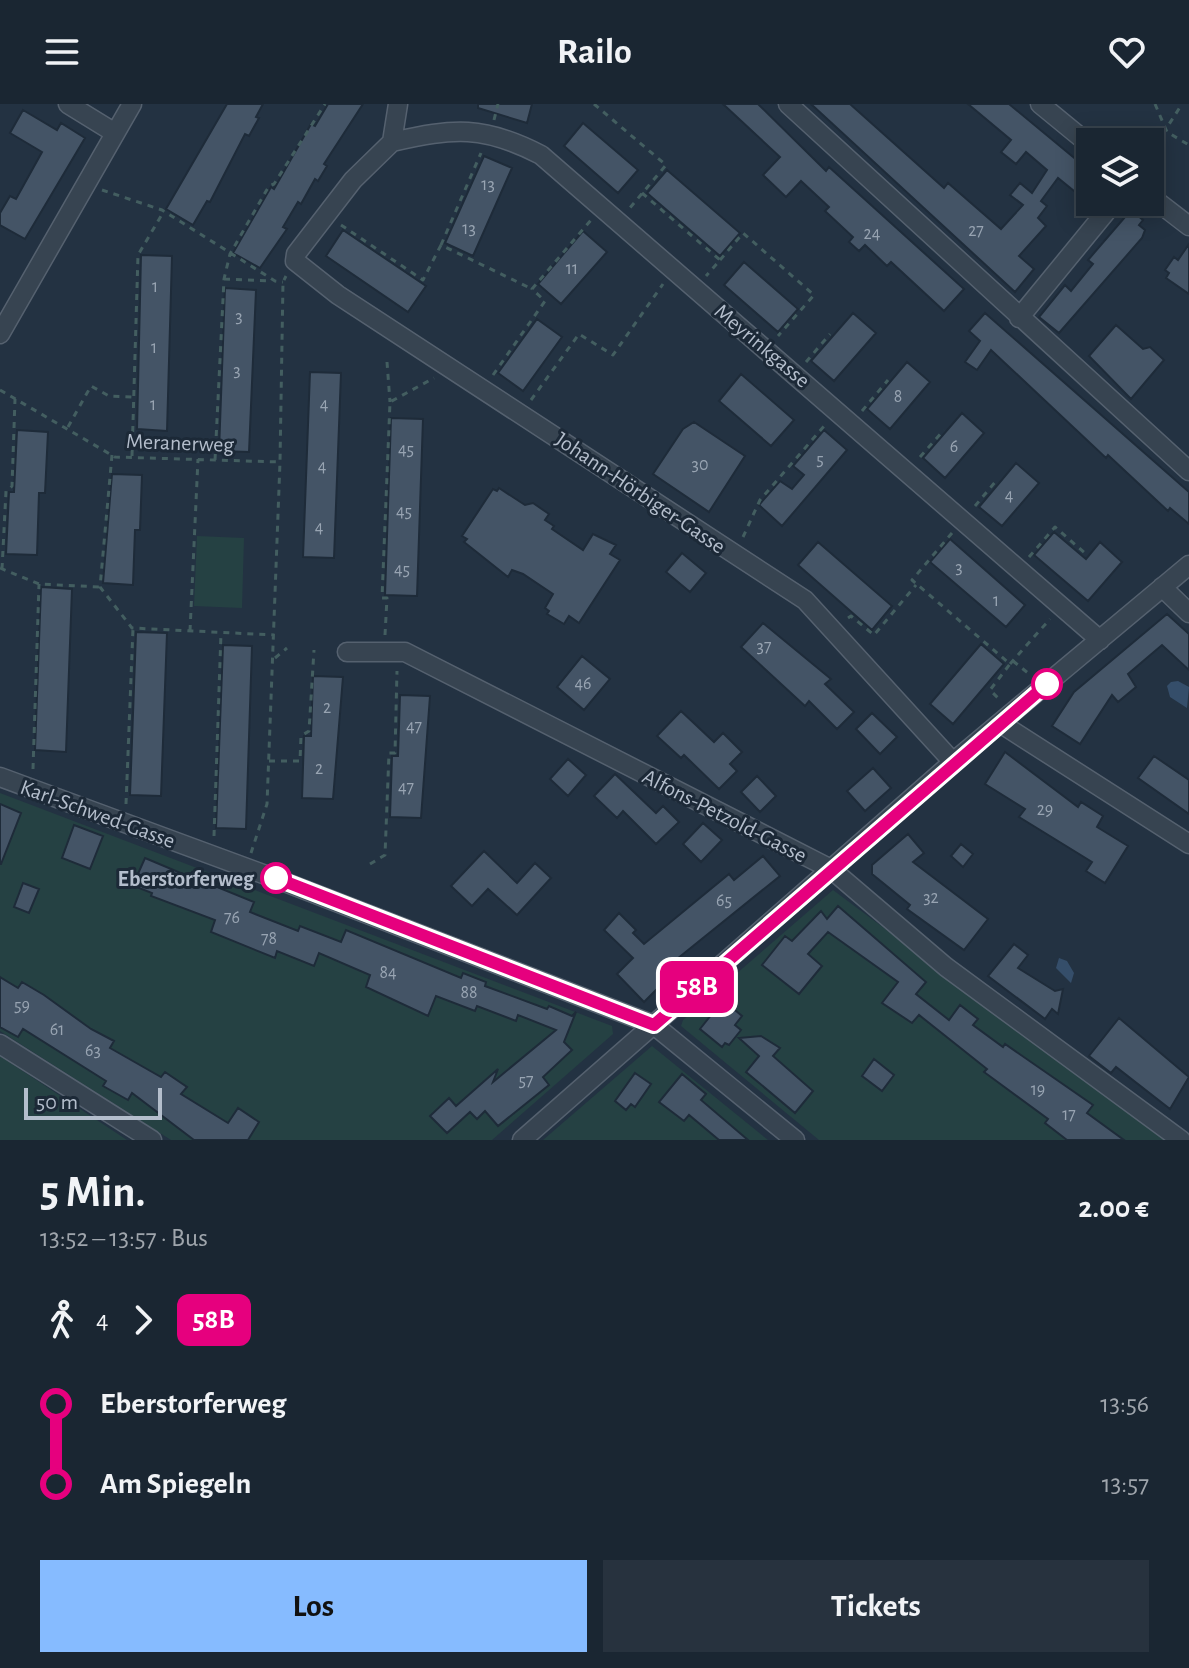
<!DOCTYPE html>
<html lang="de">
<meta charset="utf-8">
<style>
:root{--surface:#1a2632;--page:#27323e;--text:#f1f3f6;--muted:#9fa5ac;--line:#38434d;--accent:#86bbff}
body{margin:0;font-family:"Alegreya Sans",sans-serif;background:var(--page);color:var(--text);height:100vh;display:flex;flex-direction:column;font-size:30px;white-space:nowrap}
*{box-sizing:border-box;margin:0}
p{font-size:26px;color:var(--muted)}
.icon{flex:none;width:44px;height:44px;fill:none;stroke:currentColor;stroke-width:2;stroke-linecap:round;stroke-linejoin:round}
.map{position:relative;height:1036px;overflow:hidden}
.drawer{display:flex;flex-direction:column;background:var(--surface);flex:1}
.drawer>*{flex:none}
.badge{padding:0 16px;border-radius:12px;font-size:28px;line-height:52px}
.buttons{position:absolute;left:1076px;top:24px;display:grid;gap:16px}
.buttons a{display:grid;place-items:center;width:88px;height:88px;border-radius:0px;background:var(--surface);box-shadow:0 4px 20px #0003,0 0 0 2px var(--line);font-size:40px}
.scale{position:absolute;left:24px;bottom:20px;width:138px;box-sizing:border-box;padding-left:8px;border:4px solid #b4becc;border-top:0;font-size:22px;line-height:28px;white-space:nowrap;color:#b4becc;-webkit-text-stroke:6px #1c2937;paint-order:stroke}
.map>.badge{position:absolute;translate:-50% -50%;box-shadow:0 0 0 4px #fff}
.legs{display:flex;align-items:center;gap:12px;height:88px;padding:0 40px;font-size:26px}
.legs p{margin-inline-start:auto}
.headline{display:flex;align-items:center;justify-content:space-between;height:136px;padding:0 40px}
h1{font-size:44px;font-weight:700;line-height:60px}
.cta{display:flex;gap:16px;margin-top:auto;padding:16px 40px}
.cta a{flex:1;height:92px;border-radius:0px;background:var(--accent);color:#111;font-size:32px;font-weight:700;line-height:92px;text-align:center}
.cta a+a{background:var(--page);color:var(--text)}
ul{padding:0 40px;list-style:none}
li{display:flex;align-items:center;gap:28px;height:80px;font-size:30px}
li i{display:grid;place-items:center;width:12px;height:100%;margin:0 10px;background:currentColor}
li i::after{content:'';width:20px;height:20px;margin:-10px;border:6px solid;border-radius:50%;background:var(--surface)}
li p{margin-inline-start:auto}
li:first-child i{background:linear-gradient(#0000 50%,currentColor 0)}
li:last-child i{background:linear-gradient(currentColor 50%,#0000 0)}
header{display:flex;justify-content:space-between;align-items:center;height:104px;padding:0 40px;background:var(--surface);font-size:36px;font-weight:700}
.map>svg:first-child{display:block}
.green{fill:#254143}
.water{fill:#354e6a}
.building{fill:#445466;stroke:#1e2b39;stroke-width:2}
.lines{fill:none;stroke-linecap:round;stroke-linejoin:round}
.minor-casing{stroke:#55616f;stroke-width:21}
.path{stroke:#435e60;stroke-width:3;stroke-dasharray:6 6;stroke-linecap:butt}
.minor{stroke:#374451;stroke-width:18}
.line-1-casing{stroke:#fff;stroke-width:18}
.line-1{stroke:#e6007e;stroke-width:12}
.stop-1-dot{fill:#fff;stroke:#e6007e;stroke-width:4}
.labels{text-anchor:middle;stroke-width:6;stroke-linejoin:round;paint-order:stroke}
.number-label{font-size:18px;fill:#98a4b2}
.street-label{font-size:22px;fill:#b4becc;stroke:#1c2937}
.stop-label{font-size:22px;font-weight:bold;fill:#b4becc;stroke:#1c2937;text-anchor:end}
</style>
<header><svg class="icon" aria-label="menu" viewBox="0 0 24 24"><path d="M4 6h16M4 12h16M4 18h16"/></svg>Railo<svg class="icon" aria-label="heart" viewBox="0 0 24 24"><path d="M12 20l-8-8c-3-5 5-10 8-4 3-6 11-1 8 4z"/></svg></header>
<div class="map">
<svg width="1189" height="1036" viewBox="0 0 1189 1036">
<rect width="100%" height="100%" fill="#233242"/>
<!-- green -->
<path class="green" d="M197,432L244,434L242,504L194,502Z
M0,689L612,922L613,930L492,1036H171L0,927Z
M833,786L1168,1036H819L681,922L683,916Z
M652,942L768,1036H543Z
M0,952L127,1036H0Z"/>
<!-- water -->
<path class="water" d="M1178,577L1189,583L1187,604L1170,593L1167,582L1171,578Z
M1059,854L1067,857L1074,869L1071,879L1056,864Z"/>
<!-- building -->
<path class="building" d="M227,0H263L256,13L259,14L249,32L245,30L210,98L207,97L193,121L166,105Z
M328,0H363L324,60L327,62L318,77L315,75L301,100L298,98L283,123L287,125L260,164L233,149L271,83L274,85L311,20L315,22Z
M478,0H532L527,19L478,4Z
M723,0H758L826,67L829,63L964,185L944,207L891,158L887,162L865,141L859,147L849,138L853,133L825,107L829,103L801,77L786,93L763,71L780,53Z
M811,0H850L944,84L948,79L1001,125L1023,101L1010,91L1020,79L1032,89L1047,66L1026,48L1016,60L1001,48L1011,36L968,0H1009L1090,67V100L1058,74L1041,97L1047,102L1038,114L1046,122L1019,152L1034,165L1015,188Z
M23,6L57,26L61,19L85,34L25,135L0,121V109L10,92L16,95L42,48L10,29Z
M583,19L638,66L618,89L564,42Z
M484,52L512,64L473,152L445,139Z
M667,66L740,129L720,152L647,89Z
M1131,106L1143,116L1139,121L1145,126L1142,134L1059,229L1039,213L1065,181L1071,187L1093,160L1088,156Z
M343,126L426,182L408,208L326,152Z
M583,127L607,148L561,200L538,180Z
M1189,140V190L1166,174L1169,169L1165,166L1174,153L1178,156Z
M141,151L172,152L167,327L137,325Z
M744,158L798,205L778,228L724,181Z
M225,184L256,186L249,348L219,347Z
M853,209L876,229L834,277L811,257Z
M985,209L1189,388V420L1170,404L1168,407L1108,351L1106,354L991,246L977,266L965,258L980,237L969,227Z
M537,215L562,233L523,287L498,269Z
M1116,221L1143,245L1150,243L1164,256L1131,295L1089,252Z
M907,258L930,278L890,325L867,305Z
M310,268L341,269L334,454L303,453Z
M741,270L794,316L771,342L719,297Z
M962,309L984,329L945,374L923,354Z
M391,314L423,315L417,492L385,491Z
M694,318L745,352L709,408L653,370L683,325Z
M17,326L48,328L45,389H39L37,451L6,450L9,388H14Z
M824,326L847,346L782,422L759,401L780,377L792,385L804,371L793,362Z
M1016,359L1039,379L1002,422L979,403Z
M112,370L142,371L140,426H135L133,481L103,479Z
M499,384L525,401L533,399L549,410L545,416L554,422L552,425L583,446L593,430L616,441L610,450L620,456L579,519L569,512L564,520L547,510L549,507L545,504L553,490L523,470L512,466L508,473L464,438L467,435L462,432L493,385L497,387Z
M1054,428L1086,455L1100,438L1122,458L1088,497L1034,451Z
M950,435L1025,501L1006,523L930,458Z
M818,438L892,502L872,526L798,461Z
M682,449L706,469L690,488L666,468Z
M41,483L72,485L66,648L35,646Z
M1167,510L1189,530V566L1162,541L1128,570L1136,583L1118,598L1112,591L1080,640L1052,622L1074,588Z
M763,519L831,575L825,580L854,608L837,625L809,597L805,602L741,543Z
M136,528L167,529L161,692L130,691Z
M981,540L1004,560L953,620L930,600Z
M223,541L252,542L246,725L216,724Z
M582,552L610,575L584,606L557,583Z
M313,572L343,573L333,695L302,694L304,632H311Z
M400,591L430,592L421,714L390,713L392,652H398Z
M681,607L714,638L723,629L742,648L730,660L737,667L719,685L684,651L681,654L657,632Z
M872,609L897,633L880,650L856,625Z
M1005,648L1078,703L1081,698L1103,712L1097,723L1128,742L1105,779L1086,767L1092,758L1019,713L1025,705L985,680Z
M1154,652L1189,676V710L1138,674Z
M568,655L586,671L568,692L550,675Z
M873,664L891,684L865,707L847,687Z
M615,670L656,709L663,702L679,718L656,740L623,707L617,714L594,692Z
M757,672L776,692L760,708L741,688Z
M0,700L21,709L1,760H0Z
M703,719L722,736L701,758L683,740Z
M74,721L103,732L90,765L62,754Z
M908,730L924,749L913,758L988,815L964,846L907,805L910,801L872,770V761Z
M961,740L973,750L963,763L951,752Z
M484,747L517,779L535,759L551,774L517,811L488,785L472,802L451,782Z
M763,752L780,772L667,863L673,869L644,898L617,870L633,854L604,826L619,809L636,826L633,829L644,840L729,770L734,776Z
M145,754L190,773L192,768L214,776L212,781L254,798L250,808L298,827L300,822L341,838L346,826L461,874L463,869L486,878L485,882L547,905L549,902L572,912L576,908L564,938L572,946L543,973L549,981L498,1022L485,1007L477,1015L470,1008L447,1029L430,1012L449,994L456,1002L498,965L493,978L556,926L518,911L516,917L477,902L475,907L436,892L428,912L366,883L370,871L319,849L314,862L277,847L275,854L211,828L215,816L151,792L152,789L139,784L143,774L137,772Z
M23,779L39,785L29,809L14,803Z
M838,802L926,878L916,890L949,916L960,901L978,915L973,921L1003,943L1005,940L1093,1001L1087,1009L1124,1036H1067L1045,1019L1048,1015L984,968L987,965L919,911L912,919L882,899L898,878L828,828L808,850L822,862L799,890L762,861L785,832L792,837L821,807L827,815Z
M1014,840L1028,851L1018,864L1055,887L1063,885L1058,910L1052,905L1045,915L988,872Z
M0,873L18,884L22,878L44,891L91,925L114,937L110,944L161,973L165,968L187,983L181,990L228,1019L238,1004L259,1018L248,1036H194L132,989L128,996L103,982L106,977L23,925L18,933L0,923Z
M723,896L742,912L735,921L741,926L729,941L725,939L722,943L700,925Z
M1119,914L1189,973L1170,1005L1116,963L1111,969L1089,952Z
M761,932L780,944L773,952L813,987L795,1009L746,968L759,952L739,934Z
M874,955L894,971L882,987L862,972Z
M635,969L651,980L635,1003L631,1000L626,1006L615,997Z
M682,970L706,990L701,996L748,1036H719L689,1011L684,1017L659,998Z"/>
<g class="lines">
<defs>
<path id="minor" d="M68,0L115,29
M398,0L392,38L353,76L296,150L295,157L338,191L805,496L953,658
M788,0L1189,367
M1040,0L1090,41
M392,38C454,24 483,21 541,51L1100,536
M1150,92L1189,122
M1019,214L1114,98
M0,230L132,0
M1162,483L1189,509
M347,548H405L831,765L946,863L1181,1036
M1000,619L1189,740
M0,673L274,774L654,921L795,1036
M0,940L152,1036
M522,1036L953,658L1189,461"/>
</defs>
<!-- minor casing -->
<use href="#minor" class="minor-casing"/>
<!-- path -->
<path class="path" d="M594,0L666,61L629,105
M1155,0L1167,28L1189,41
M494,16L498,0
M1150,50L1182,0
M102,86L162,106L275,177L283,178
M642,89L720,156L706,172
M341,121L423,176L441,141L532,185
M441,141L481,49
M720,156L743,129L814,191L778,232
M224,175L271,177
M387,258L390,298
M806,258L830,230
M493,271L545,197L532,185L591,116
M0,286L115,353L280,358
M531,296L579,230L613,251L663,180
M862,307L888,276
M68,323L91,282L109,292L134,293
M112,351L100,483L132,524L274,531
M132,352L138,151L164,107
M920,353L944,326
M215,356L224,175L230,150L269,82L274,80L325,0
M975,402L996,377
M952,429L912,476L1010,560L990,586L999,595
M743,433L760,396L825,321
M1029,453L1055,423L1086,450
M0,464L39,480L100,483
M2,465L6,387L12,382L15,295
M848,514L851,512L874,531L916,481
M190,527L198,355
M385,531L387,494H382L390,298L434,274
M275,554L287,544
M1013,557L1028,569
M1010,560L1050,515
M269,657H300L301,632L309,627L314,546
M33,665L39,480
M126,700L133,524
M214,732L221,529
M251,749L267,700L280,358L283,178L286,172
M370,760L385,751L389,649H395L397,567"/>
<!-- minor -->
<use href="#minor" class="minor"/>
</g>
<g class="lines">
<defs>
<path id="line-1" d="M276,774L654,921L1047,580"/>
</defs>
<!-- line-1 casing -->
<use href="#line-1" class="line-1-casing"/>
<!-- line-1 -->
<use href="#line-1" class="line-1"/>
</g>
<!-- markers -->
<g class="stop-1-dot">
<circle cx="1047" cy="580" r="14"/>
<circle cx="276" cy="774" r="14"/>
</g>
<g class="labels">
<!-- number labels -->
<g class="number-label">
<text x="488" y="86">13</text>
<text x="469" y="130">13</text>
<text x="976" y="132">27</text>
<text x="872" y="135">24</text>
<text x="572" y="170">11</text>
<text x="155" y="188">1</text>
<text x="239" y="218">3</text>
<text x="154" y="249">1</text>
<text x="237" y="272">3</text>
<text x="898" y="298">8</text>
<text x="153" y="306">1</text>
<text x="324" y="306">4</text>
<text x="954" y="348">6</text>
<text x="406" y="351">45</text>
<text x="820" y="361">5</text>
<text x="700" y="366">30</text>
<text x="322" y="368">4</text>
<text x="1009" y="397">4</text>
<text x="404" y="413">45</text>
<text x="319" y="429">4</text>
<text x="959" y="469">3</text>
<text x="402" y="471">45</text>
<text x="996" y="502">1</text>
<text x="764" y="548">37</text>
<text x="583" y="585">46</text>
<text x="327" y="609">2</text>
<text x="414" y="628">47</text>
<text x="319" y="670">2</text>
<text x="406" y="689">47</text>
<text x="1045" y="711">29</text>
<text x="931" y="799">32</text>
<text x="724" y="802">65</text>
<text x="232" y="819">76</text>
<text x="269" y="840">78</text>
<text x="388" y="874">84</text>
<text x="469" y="894">88</text>
<text x="22" y="907">59</text>
<text x="57" y="931">61</text>
<text x="93" y="952">63</text>
<text x="526" y="982">57</text>
<text x="1038" y="991">19</text>
<text x="1069" y="1016">17</text>
</g>
<!-- street labels -->
<g class="street-label">
<text transform="translate(763 241) rotate(40)" y="8">Meyrinkgasse</text>
<text transform="translate(180 338) rotate(2)" y="8">Meranerweg</text>
<text transform="translate(641 388) rotate(34)" y="8">Johann-Hörbiger-Gasse</text>
<text transform="translate(98 709) rotate(20)" y="8">Karl-Schwed-Gasse</text>
<text transform="translate(725 711) rotate(27)" y="8">Alfons-Petzold-Gasse</text>
</g>
<!-- stop labels -->
<g class="stop-label">
<text x="254" y="782">Eberstorferweg</text>
</g>
</g>
</svg>
<div class="buttons">
<a><svg class="icon" aria-label="layers" viewBox="0 0 24 24"><path d="M12 4l9 5-9 5-9-5zM3 14l9 5 9-5"/></svg></a>
</div>
<div class="scale">50 m</div>
<b class="badge" style="left:697px;top:883px;background:#e6007e;color:#fff">58B</b>
</div>
<section class="drawer">
<div class="headline"><div><h1>5 Min.</h1><p>13:52 – 13:57 · Bus</p></div><b>2.00 €</b></div>
<div class="legs"><svg class="icon" aria-label="walk" viewBox="0 0 24 24"><circle cx="13" cy="4" r="2"/><path d="M13 8l-2 6 4 7M11 14l-3 7M7 12l3-4h3l4 4"/></svg>4<svg class="icon" aria-label="forward" viewBox="0 0 24 24"><path d="M9 5l7 7-7 7"/></svg><b class="badge" style="background:#e6007e;color:#fff">58B</b></div>
<ul>
<li><i style="color:#e6007e"></i><b>Eberstorferweg</b><p>13:56</p></li>
<li><i style="color:#e6007e"></i><b>Am Spiegeln</b><p>13:57</p></li>
</ul>
<div class="cta"><a>Los</a><a>Tickets</a></div>
</section>
